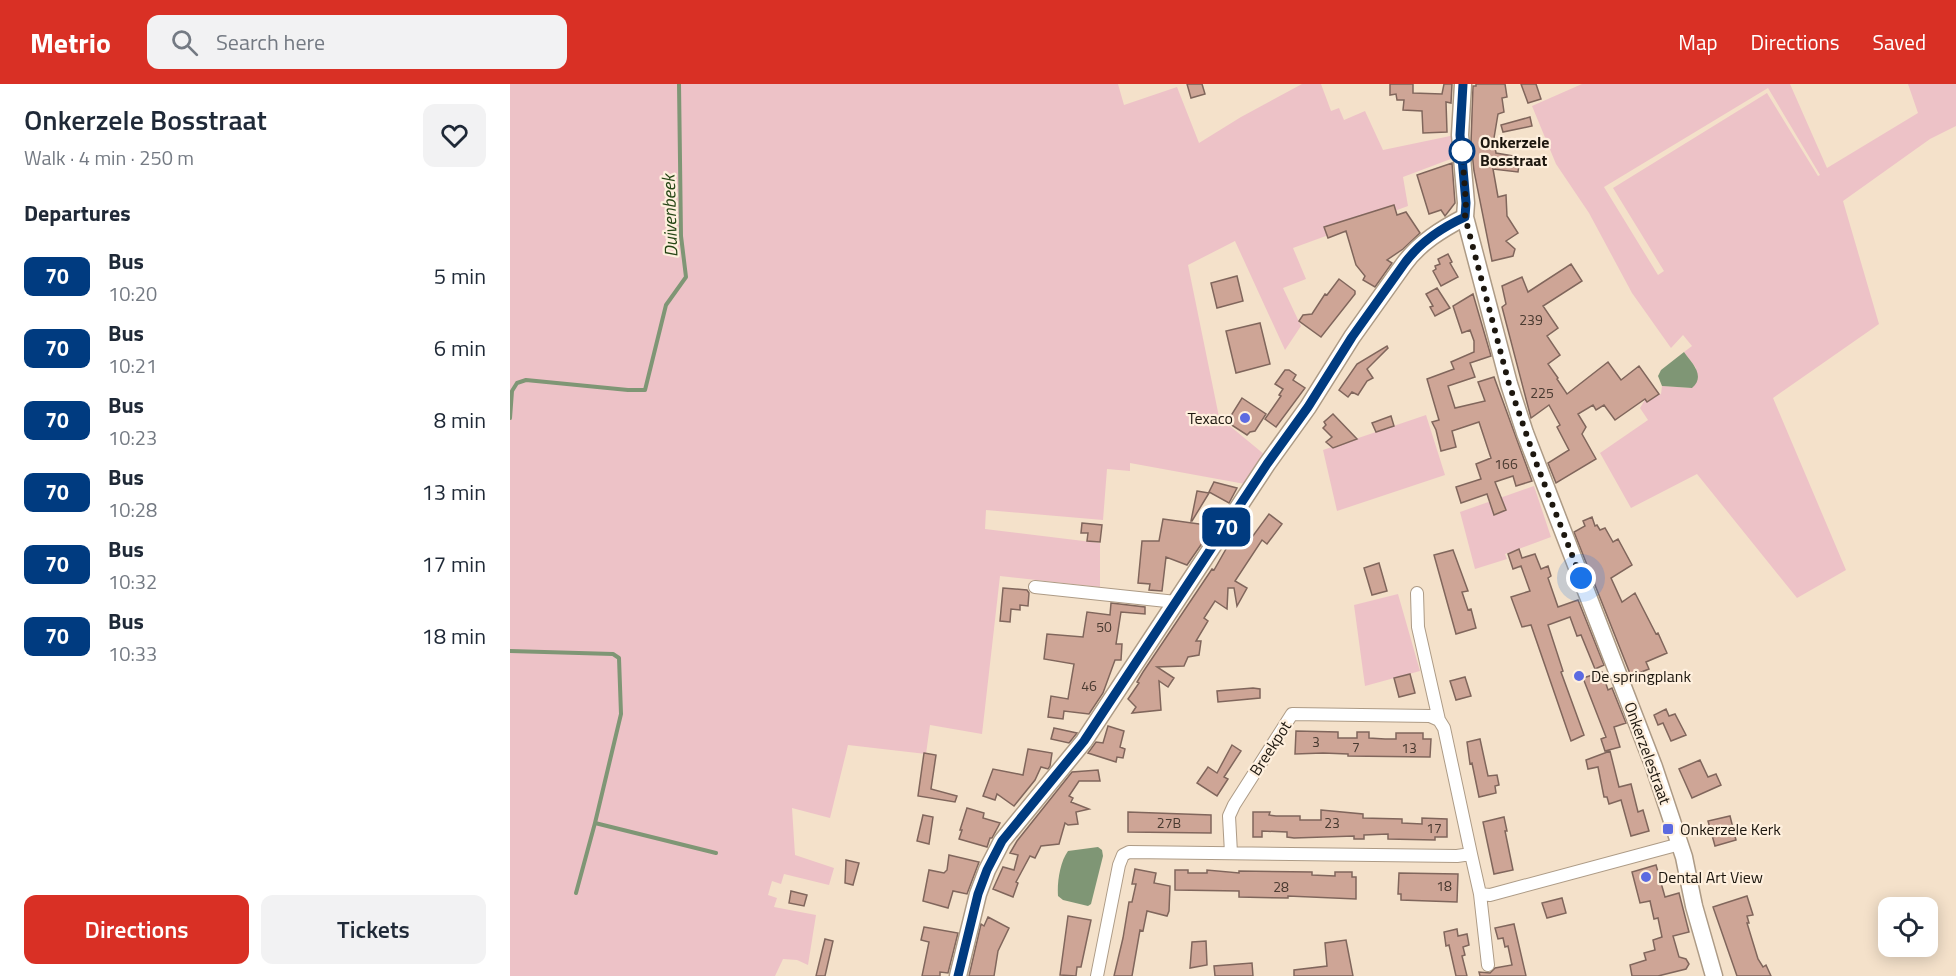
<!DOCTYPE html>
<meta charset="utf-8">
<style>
:root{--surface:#fff;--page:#f2f2f3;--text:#1f2937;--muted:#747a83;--accent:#d93025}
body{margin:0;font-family:"Titillium Web",sans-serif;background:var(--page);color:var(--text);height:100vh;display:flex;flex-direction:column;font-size:22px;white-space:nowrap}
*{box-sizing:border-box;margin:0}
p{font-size:20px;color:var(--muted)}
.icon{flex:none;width:33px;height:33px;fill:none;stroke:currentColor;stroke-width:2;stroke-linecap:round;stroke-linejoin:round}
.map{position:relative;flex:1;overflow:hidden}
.details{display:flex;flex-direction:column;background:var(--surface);width:510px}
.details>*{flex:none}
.badge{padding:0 12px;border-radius:9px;font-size:21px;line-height:39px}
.fabs{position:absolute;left:1368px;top:813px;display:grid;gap:12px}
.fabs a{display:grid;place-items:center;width:60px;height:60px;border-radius:12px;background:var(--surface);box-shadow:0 3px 15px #0003;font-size:30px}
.you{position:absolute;width:30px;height:30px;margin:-15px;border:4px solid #fff;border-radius:50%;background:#1a73e8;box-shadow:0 0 0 9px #1a73e833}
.map>.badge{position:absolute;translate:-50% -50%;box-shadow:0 0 0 3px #fff}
h2{padding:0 24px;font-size:22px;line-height:54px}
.round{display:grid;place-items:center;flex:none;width:63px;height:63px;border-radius:12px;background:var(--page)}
.headline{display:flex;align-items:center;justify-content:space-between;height:102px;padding:0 24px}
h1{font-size:28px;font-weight:600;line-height:45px}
.action{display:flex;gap:12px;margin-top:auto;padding:12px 24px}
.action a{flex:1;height:69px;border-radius:12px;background:var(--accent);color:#fff;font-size:24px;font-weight:600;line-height:69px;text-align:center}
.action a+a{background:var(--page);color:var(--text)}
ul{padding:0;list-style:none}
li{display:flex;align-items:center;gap:18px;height:72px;padding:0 24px}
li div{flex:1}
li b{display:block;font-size:22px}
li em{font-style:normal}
li .badge{min-width:66px;font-weight:700;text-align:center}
header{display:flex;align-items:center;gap:36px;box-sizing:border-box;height:84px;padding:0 30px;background:var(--accent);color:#fff}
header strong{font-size:28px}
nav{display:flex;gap:33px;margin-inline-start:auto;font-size:21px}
.search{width:420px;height:54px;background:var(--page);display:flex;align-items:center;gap:15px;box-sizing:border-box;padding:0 21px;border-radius:12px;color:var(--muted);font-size:22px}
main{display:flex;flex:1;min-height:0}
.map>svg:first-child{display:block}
.green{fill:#edc2c7;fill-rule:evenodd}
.water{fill:#7f9675}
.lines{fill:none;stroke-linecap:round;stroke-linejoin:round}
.stream{stroke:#7f9675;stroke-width:4}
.building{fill:#cea596;stroke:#80665c;stroke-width:1.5}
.street-casing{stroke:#ad9b86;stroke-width:14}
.secondary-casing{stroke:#ad9b86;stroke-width:19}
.street{stroke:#fff;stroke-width:12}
.secondary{stroke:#fff;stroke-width:16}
.line-casing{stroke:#fff;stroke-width:14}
.line{stroke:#003b80;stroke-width:9}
.walk{stroke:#1d170f;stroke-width:6;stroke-dasharray:0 10.8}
.stop-dot{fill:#fff;stroke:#003b80;stroke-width:3}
.poi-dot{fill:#5c6ae1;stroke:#feefdd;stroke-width:2}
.labels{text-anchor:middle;stroke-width:4.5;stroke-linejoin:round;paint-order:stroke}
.number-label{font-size:14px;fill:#493a31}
.stop-label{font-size:16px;font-weight:bold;fill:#1d170f;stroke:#feefdd;text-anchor:start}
.poi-label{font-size:16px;fill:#1d170f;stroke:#feefdd;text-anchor:start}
.street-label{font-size:16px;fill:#1d170f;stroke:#feefdd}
.water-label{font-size:18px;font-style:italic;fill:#264515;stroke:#feefdd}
</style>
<header>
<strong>Metrio</strong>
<div class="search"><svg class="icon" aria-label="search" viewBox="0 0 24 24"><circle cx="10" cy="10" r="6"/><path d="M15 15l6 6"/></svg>Search here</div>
<nav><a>Map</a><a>Directions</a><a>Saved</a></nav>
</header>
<main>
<section class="details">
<div class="headline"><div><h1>Onkerzele Bosstraat</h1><p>Walk · 4 min · 250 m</p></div><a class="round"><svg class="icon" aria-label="heart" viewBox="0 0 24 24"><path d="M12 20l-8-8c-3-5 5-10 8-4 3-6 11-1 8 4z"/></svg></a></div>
<h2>Departures</h2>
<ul>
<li><span class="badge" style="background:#003b80;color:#fff">70</span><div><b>Bus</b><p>10:20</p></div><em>5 min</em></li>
<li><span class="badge" style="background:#003b80;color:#fff">70</span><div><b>Bus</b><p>10:21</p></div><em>6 min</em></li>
<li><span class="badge" style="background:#003b80;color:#fff">70</span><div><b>Bus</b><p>10:23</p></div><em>8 min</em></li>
<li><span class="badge" style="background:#003b80;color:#fff">70</span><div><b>Bus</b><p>10:28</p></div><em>13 min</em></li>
<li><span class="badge" style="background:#003b80;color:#fff">70</span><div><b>Bus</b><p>10:32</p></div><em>17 min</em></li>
<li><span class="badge" style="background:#003b80;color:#fff">70</span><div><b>Bus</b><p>10:33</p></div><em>18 min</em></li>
</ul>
<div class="action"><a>Directions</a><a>Tickets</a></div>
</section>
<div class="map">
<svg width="1446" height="892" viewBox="0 0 1446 892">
<rect width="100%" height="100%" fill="#f4e1ca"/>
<!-- green -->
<path class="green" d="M0,0H608L614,21L667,3L689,59L731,33L792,0H811L821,27L829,24L834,36L855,27L873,66L945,51L946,73L893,93L898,122L783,164L796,195L773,204L791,242L775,266L725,157L678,181L709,333L755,371L735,400L620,379V387L597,385L593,436L476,426L475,445L590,459V503L490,492L472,650L420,641L416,670L338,661L320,734L282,724L285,771L324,784L319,801L274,790L271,800L262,797L258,811L267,814L264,823L306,831L298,881L287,876L273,875L265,892H0Z
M1072,0H1280L1317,84L1408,29L1398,0H1446V42L1420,55L1333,117L1369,240L1263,314L1336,486L1287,514L1187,390L1121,424L1090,369L1138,336L1130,324L1136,314L1151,310L1152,302L1182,304L1186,284L1174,268L1182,262L1173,251L1161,264L1122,209L1079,129L1046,80L1022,22ZM1258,4L1310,91L1308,92L1257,9L1103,104L1154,187L1148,191L1094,103Z
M916,331L935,391L827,427L813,366Z
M1024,402L1041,453L995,470L997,475L965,485L950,428Z
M888,510L910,587L855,602L844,521Z"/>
<!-- water -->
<path class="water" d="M1174,268C1182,279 1196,292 1182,304L1152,302L1148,292L1151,286Z
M588,763L592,766L593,772L581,820L578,822L553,816L548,812C547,798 550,778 558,767Z"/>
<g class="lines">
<!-- stream -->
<path class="stream" d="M0,334L2,307L7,299L16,296L118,306H135L156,221L176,193L171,152L169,0
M0,567L103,570L109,574L111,630L85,739L206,769
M66,809L85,739"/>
</g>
<!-- building -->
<path class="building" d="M677,0H692L695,10L681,14Z
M880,0H903V9L932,10L934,0H942L941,19L936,18L937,48L913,49L912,27L893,26L894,16H887L886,10L880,11Z
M966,0H995L997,13L992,14L994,28L988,30L984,54L986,69L1010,73L1008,88L983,85L988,113L996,111L997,132L1008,149L996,157L1005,165L1003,172L982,177L964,87L961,59L963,2H966Z
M1011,0H1026L1031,15L1018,19Z
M1020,33L1022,42L993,48L991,41Z
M942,79L945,119L935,132L931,126L919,130L907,91Z
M884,121L887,131L896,128L910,149L893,165L877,176L882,179L865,203L853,196L855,192L846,181L836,147L818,154L814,143Z
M938,170L942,178L940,179L948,193L931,202L923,187L926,185L925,182L930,180L928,175Z
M1061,180L1072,197L1033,222L1048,244L1037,252L1050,271L1038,280L1048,294L1047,295L1057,310L1098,278L1111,296L1129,282L1149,310L1137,318L1135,315L1105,336L1094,321L1086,326L1083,321L1068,330L1076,343L1072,350L1086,375L1046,399L1038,379L1059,366L1047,343L1050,341L1039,321L1021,334L992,223L996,220L992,202L1012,193L1018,208Z
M727,192L733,217L707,224L701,199Z
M829,195L845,207V210L811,253L789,237L793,231L802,230L815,210L817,211Z
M927,204L940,224L925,232L920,223L923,222L916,210Z
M963,210L981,272L960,279L965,293L938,302L945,324L975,317L968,298L984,293L1022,397L1006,402L1003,392L985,398L996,426L984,431L977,410L951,419L946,403L971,395L966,380L981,374L969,338L942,347L946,363L931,367L926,346L922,338L929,336L917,295L944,285L941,278L964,268V257L960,246L952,249L943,222Z
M750,239L760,280L726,289L716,247Z
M877,262L878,264L857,285L863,294L857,297L848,311L842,308L838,313L829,306L847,280Z
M775,286H779L786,291L783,296L795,304L766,343L755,335L771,312L769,311L773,305L765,300Z
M732,314L756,330L745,347L740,348L737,351L717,338Z
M823,330L847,355L823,364L816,358L822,353L813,344L816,341L814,338Z
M881,332L884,342L866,348L862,339Z
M704,398L727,404L719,419L699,408Z
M687,407L699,409L682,437H681Z
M759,430L772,440L757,460L752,456L725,497L737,504L727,522L724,504H718L717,525L705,517L694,534L698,537L686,557H691L689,571L678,573L674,582L647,583L664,594L658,603L649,597L651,626L622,629L626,623L618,615L629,599L627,598L633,588L702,485L704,486L724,451L737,460Z
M1082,433L1085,442L1087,441L1090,446L1095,444L1103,458L1108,455L1122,481L1101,494L1112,518L1125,509L1146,550L1148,549L1157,569L1136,578L1139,585L1121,592L1064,448L1075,442L1073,437Z
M653,435L704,442L677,481L656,473L652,507L639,506L640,500L628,499L632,457H649Z
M572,439L592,441L590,458L577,457L578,449H571Z
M1009,465L1012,474L1025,470L1031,485L1038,482L1041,492L1038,494L1048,523L1068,516L1094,581L1085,585L1071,551L1067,552L1060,533L1038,541L1053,587L1051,588L1074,651L1061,657L1021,541L1012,543L1001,513L1020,507L1011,482L1003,485L998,470Z
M943,466L958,507L952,508L958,526L961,525L966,544L946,550L924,471Z
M869,479L877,507L862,511L854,484Z
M493,504L517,506L519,509L518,522L510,521V526L501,525L500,538L490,537Z
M601,519L635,523V530L611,528L606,560H612L611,576H605L593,609L579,630L554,627L553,635L538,633L541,612L558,615L564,580L534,575L537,550L573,553L577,528L600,531Z
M1092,588L1098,606L1102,604L1116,639L1104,643L1110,663L1095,667L1091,655L1096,653L1073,594Z
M900,590L905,609L889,613L884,594Z
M955,593L961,612L946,616L940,597Z
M743,604L750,605V614L708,618L707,607Z
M1156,625L1159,632L1165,630L1176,651L1161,657L1153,639L1148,641L1144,631Z
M598,642L614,647L610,663L615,665L613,674L607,673L606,678L578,669L586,658L593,659Z
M544,644L567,649L559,659L541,655Z
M786,647L828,648V654H847V648H859V654L875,655H886V649H913V655H921L920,673L838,672V670L813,669L785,670Z
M970,655L978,692L987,691L989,701L985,702L986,709L969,713L962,679L960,680L957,658Z
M722,661L731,667L714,693L718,695L707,712L687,699L698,683L707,689Z
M518,665L542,669L540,682L538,685L531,683L525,696L504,722L487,710L485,716L473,712L483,685L513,691Z
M1100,667L1109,703L1121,700L1128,728L1133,726L1139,747L1121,752L1111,716L1099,720L1097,713H1094L1088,683L1078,685L1076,676Z
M414,669L426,671L421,705L447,712L445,718L408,712Z
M1190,676L1198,693L1206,690L1211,701L1182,714L1169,685Z
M588,686L590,697H569L559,712L563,714L561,718L579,725L566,728L568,740L558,741L555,739L549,760L531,762L525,774L520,772L506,798L508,799L503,813L483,805L493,783L504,786L508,771L500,769L507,757L562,688Z
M457,724L474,729L473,734L490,739L482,754H480L477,763L449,755L452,746H450Z
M811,726L853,730V734L892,735V739L912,740V734L937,735V753H925V756L878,755V750L854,751V755H844V752L784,754L777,753V748L752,747V753H743V728H760L759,731L766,732H790V736H811Z
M618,728L701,731V749L618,748Z
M413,731L423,733L419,760L407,757Z
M1220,732L1226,756L1205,762L1198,737Z
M994,733L997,747H995L1003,786L984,790L973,738Z
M439,771L469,778L457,810L443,807L438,824L413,817L419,786L434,789L437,786Z
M336,776L349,779L343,801L335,799Z
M1146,781L1155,813L1169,809L1179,848L1163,852L1169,873L1176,875L1179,880L1176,885L1148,892H1122L1120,881L1136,876L1134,869L1145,866L1143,856L1152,853L1148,834L1144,835L1140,817L1130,819L1122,788Z
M625,785L646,789L644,799L660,802L659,827L657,832L637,827L633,847L630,846L622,892H604L613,854L619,818H622L626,800H622Z
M665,786H678V789H697V786L729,789V787L802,788V791L825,792V788H842V793H846V815L778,812V814L729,813V807L665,806Z
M889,789L948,790L947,818L891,816V810H888Z
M281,807L297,811L294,822L279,819Z
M1237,812L1243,831L1237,832L1239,839H1237L1248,875L1253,883L1256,881L1261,892H1227L1203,823Z
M1052,814L1056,829L1037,834L1032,819Z
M558,832L581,836L571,883H567L566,892L550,891Z
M478,833L499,844L488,867L484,892H459L471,840L474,842Z
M1004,840L1016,892H970L969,888L980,889L985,884L1002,881L998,862L995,863L993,854L988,855L985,844Z
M414,843L448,849L438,889L430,888V892H412L419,858L411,856Z
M947,845L948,852L957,850L959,861L953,863L955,871L952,872L957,892H946L939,861L936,862L934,848Z
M315,855L323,857L315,892H306Z
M836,856L843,892H784V886L817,882L815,859Z
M696,857L697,881L680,884L682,858Z
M742,879L743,892H705L704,882Z"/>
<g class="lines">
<defs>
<path id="street" d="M525,503L666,518
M907,509L908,543L929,636
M721,769L719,732L724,721L782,630L920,632L929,636L934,644L961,770
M970,810L978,881
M587,892L609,781L613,771L619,768L947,772L961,770L970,810L980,811L1170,760"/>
<path id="secondary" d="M953,0L950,51L956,119L955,133L999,300L1015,349L1144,683L1174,773L1184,822L1204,892
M448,892L468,810L477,786L492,757L574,657L757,380L798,323L842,253L894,180C909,159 932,145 955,133"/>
</defs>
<!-- street casing -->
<use href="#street" class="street-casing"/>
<!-- secondary casing -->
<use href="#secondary" class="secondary-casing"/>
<!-- street -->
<use href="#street" class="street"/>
<!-- secondary -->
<use href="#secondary" class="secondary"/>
</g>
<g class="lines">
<defs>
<path id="line" d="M448,892L468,810L477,786L492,757L574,657L757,380L798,323L842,253L894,180C909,159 931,144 955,133L956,119L950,51L953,0"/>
</defs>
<!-- line casing -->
<use href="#line" class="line-casing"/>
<!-- line -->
<use href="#line" class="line"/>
<!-- walk -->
<path class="walk" d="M952,67L956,119L955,133L999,300L1027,381L1071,494"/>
</g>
<!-- markers -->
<circle class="stop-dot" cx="952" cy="67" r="12"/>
<g class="poi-dot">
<circle cx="735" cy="334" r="6"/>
<circle cx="1069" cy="592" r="6"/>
<rect x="1152" y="739" width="12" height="12" rx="3"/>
<circle cx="1136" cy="793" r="6"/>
</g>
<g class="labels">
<!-- number labels -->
<g class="number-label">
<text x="1021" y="241">239</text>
<text x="1032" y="314">225</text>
<text x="996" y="385">166</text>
<text x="594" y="548">50</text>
<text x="579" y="607">46</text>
<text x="806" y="663">3</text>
<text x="846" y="668">7</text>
<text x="899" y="669">13</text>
<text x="659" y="744">27B</text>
<text x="822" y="744">23</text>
<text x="924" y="749">17</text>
<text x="934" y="807">18</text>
<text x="771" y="808">28</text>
</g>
<!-- stop labels -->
<g class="stop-label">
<text x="970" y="64">Onkerzele<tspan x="970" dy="18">Bosstraat</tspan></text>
</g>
<!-- poi labels -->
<g class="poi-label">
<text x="723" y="340" text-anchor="end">Texaco</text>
<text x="1081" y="598">De springplank</text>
<text x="1170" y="751">Onkerzele Kerk</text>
<text x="1148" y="799">Dental Art View</text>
</g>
<!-- street labels -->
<g class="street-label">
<text transform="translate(760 664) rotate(-57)" y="6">Breekpot</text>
<text transform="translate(1138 669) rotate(70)" y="6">Onkerzelestraat</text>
</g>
<!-- water labels -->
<g class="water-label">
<text transform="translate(160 132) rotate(-92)" y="6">Duivenbeek</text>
</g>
</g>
</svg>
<div class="fabs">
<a><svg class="icon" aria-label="locate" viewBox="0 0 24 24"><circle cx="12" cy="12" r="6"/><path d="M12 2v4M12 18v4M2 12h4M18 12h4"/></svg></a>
</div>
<div class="you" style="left:1071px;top:494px"></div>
<b class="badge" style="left:716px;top:443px;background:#003b80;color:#fff">70</b>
</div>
</main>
